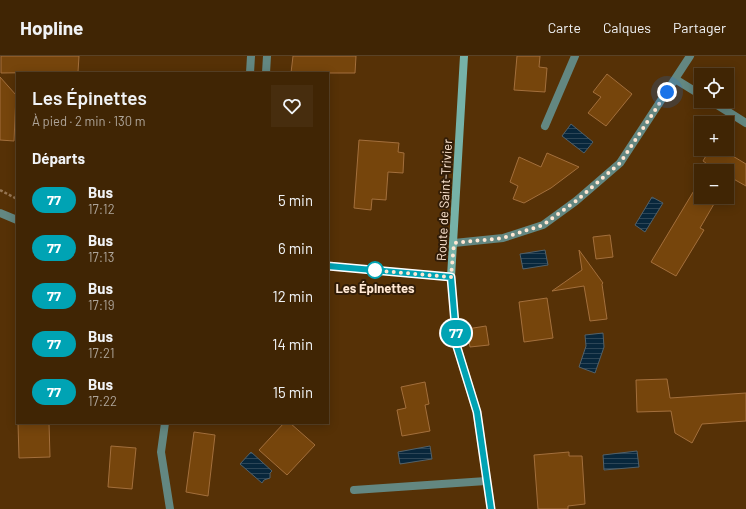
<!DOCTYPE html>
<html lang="fr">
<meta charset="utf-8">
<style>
:root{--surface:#402504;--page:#472d0e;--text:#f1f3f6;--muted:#aea59a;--line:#594226}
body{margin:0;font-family:Barlow,sans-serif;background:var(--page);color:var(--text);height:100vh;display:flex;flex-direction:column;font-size:15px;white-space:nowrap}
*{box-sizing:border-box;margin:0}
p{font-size:13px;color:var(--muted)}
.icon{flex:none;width:22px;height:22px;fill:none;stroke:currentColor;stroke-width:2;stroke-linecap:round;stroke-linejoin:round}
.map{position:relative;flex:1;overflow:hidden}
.details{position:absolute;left:16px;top:16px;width:313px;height:352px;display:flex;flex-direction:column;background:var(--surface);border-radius:0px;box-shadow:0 2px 10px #0003,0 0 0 1px var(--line)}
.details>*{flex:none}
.badge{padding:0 8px;border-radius:13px;font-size:14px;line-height:26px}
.fabs{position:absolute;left:694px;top:12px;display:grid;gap:8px}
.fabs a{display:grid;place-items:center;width:40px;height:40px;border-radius:0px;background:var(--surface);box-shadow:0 2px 10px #0003,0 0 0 1px var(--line);font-size:20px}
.you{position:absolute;width:20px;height:20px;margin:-10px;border:3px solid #fff;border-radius:50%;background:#1a73e8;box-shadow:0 0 0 6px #1a73e833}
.map>.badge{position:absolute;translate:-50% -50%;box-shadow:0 0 0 2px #fff}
h2{padding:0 16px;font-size:15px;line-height:36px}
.round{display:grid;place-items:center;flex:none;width:42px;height:42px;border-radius:0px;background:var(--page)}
.head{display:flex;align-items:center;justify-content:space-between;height:68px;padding:0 16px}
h1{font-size:19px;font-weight:600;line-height:30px}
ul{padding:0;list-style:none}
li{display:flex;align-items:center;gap:12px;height:48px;padding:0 16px}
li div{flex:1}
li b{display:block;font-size:15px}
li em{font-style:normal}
li .badge{min-width:44px;font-weight:700;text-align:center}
header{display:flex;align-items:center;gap:24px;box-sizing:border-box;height:56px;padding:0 20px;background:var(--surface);border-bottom:1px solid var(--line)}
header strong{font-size:19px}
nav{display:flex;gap:22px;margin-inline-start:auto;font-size:14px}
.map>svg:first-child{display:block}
.water{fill:url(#water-rules);stroke:#526169}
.building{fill:#76450c;stroke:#a36f3c}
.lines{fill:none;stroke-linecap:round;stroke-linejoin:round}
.path{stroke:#957553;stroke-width:2.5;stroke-dasharray:3 2;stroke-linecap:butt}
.service{stroke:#638781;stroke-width:8}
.minor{stroke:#638781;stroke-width:8}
.secondary{stroke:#76b2a8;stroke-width:8}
.line-casing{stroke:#fff;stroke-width:9}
.line{stroke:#00a3b4;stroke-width:6}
.walk{stroke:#ffe7d3;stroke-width:4;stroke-dasharray:0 7.2}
.stop-dot{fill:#fff;stroke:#00a3b4;stroke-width:2}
.labels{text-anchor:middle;stroke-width:4;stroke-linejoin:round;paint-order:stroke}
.street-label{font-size:13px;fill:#ffe7d3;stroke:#311c07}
.stop-label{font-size:13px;font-weight:bold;fill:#ffe7d3;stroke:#311c07}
</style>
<header>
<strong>Hopline</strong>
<nav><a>Carte</a><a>Calques</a><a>Partager</a></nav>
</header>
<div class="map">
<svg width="746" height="453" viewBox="0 0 746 453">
<defs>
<pattern id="water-rules" width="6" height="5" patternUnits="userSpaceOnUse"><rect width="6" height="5" fill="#08273c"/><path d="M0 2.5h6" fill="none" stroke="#2d4657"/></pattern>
</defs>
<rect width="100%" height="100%" fill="#563106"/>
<!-- water -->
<path class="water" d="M571,68L593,86L584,97L562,80Z
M652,141L663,147L645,176L635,169Z
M545,194L548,209L523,213L520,198Z
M603,277L604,291L595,317L579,311L586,290L585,279Z
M430,390L432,403L400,408L398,396Z
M637,395L639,411L604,414L603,399Z
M251,396L272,415L270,417V422L264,424L262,427L240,408Z"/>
<!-- building -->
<path class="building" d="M1,0H79L78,16L1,17Z
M293,0H356L355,17H291Z
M517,0H540L539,11L547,12L545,36L514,34Z
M607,18L632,38L606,70L588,57L601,41L593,36Z
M0,21L16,39L14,85L0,84Z
M359,84L399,87L398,96L404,97L403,117L388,116L386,144L372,143L371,154L354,152Z
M710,93H721L746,108V130L730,121L727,127V115H701L706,107L703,105Z
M547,97L579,111L551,132L524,147L513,143L518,130L510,126L519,101L541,111Z
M701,123V141H718L700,172L704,174L676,220L651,206Z
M610,179L613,201L596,203L593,181Z
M579,194L603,227L602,228L607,263L590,265L584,230L552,235L582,214Z
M547,242L553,282L524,286L519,246Z
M486,270L489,289L470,291L467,273Z
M667,323L670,342L746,337V365L702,368L692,387L675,377L671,355L637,356L636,324Z
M425,326L429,348L425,349L430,375L402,380L397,354L406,352L401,331Z
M18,367H49L50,401L19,402Z
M284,367H290L315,389L287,419L259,394Z
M194,376L215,379L208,440L186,436Z
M111,390L136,392L132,433L108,431Z
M569,396V400H582L585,448L568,450V453H538L534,399Z"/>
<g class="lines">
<!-- path -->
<path class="path" d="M0,134L17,143"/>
<!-- service -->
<path class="service" d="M250,17L251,0
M266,17L267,0
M165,367L161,396L170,453
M354,434L486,425"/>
<!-- minor -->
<path class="minor" d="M675,23L701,39
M711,45L746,67
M545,70L575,0
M0,157L17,164
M454,187L503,182L543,169L576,145L620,107L690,0
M328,210L451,221"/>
<!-- secondary -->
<path class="secondary" d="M464,0L451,221L457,291L477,356L491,453"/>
</g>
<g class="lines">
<defs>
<path id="line" d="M328,210L451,221L457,291L477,356L491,453"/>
</defs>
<!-- line casing -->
<use href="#line" class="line-casing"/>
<!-- line -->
<use href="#line" class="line"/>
<!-- walk -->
<path class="walk" d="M375,214H370L451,221L454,187L503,182L543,169L576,145L620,107L667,36"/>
</g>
<!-- markers -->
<circle class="stop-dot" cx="375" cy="214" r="8"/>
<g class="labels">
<!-- street labels -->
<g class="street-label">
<text transform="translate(444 144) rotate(-87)" y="5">Route de Saint-Trivier</text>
</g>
<!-- stop labels -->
<g class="stop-label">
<text x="375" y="237">Les Épinettes</text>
</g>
</g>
</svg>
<div class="fabs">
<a><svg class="icon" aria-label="locate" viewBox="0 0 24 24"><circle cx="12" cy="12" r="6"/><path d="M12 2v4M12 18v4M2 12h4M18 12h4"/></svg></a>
<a>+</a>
<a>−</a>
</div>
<div class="you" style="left:667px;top:36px"></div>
<b class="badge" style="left:456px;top:277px;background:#00a3b4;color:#fff">77</b>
<section class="details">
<div class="head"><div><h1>Les Épinettes</h1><p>À pied · 2 min · 130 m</p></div><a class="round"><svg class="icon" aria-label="heart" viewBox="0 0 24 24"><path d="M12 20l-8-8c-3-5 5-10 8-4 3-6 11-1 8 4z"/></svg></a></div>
<h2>Départs</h2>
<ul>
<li><span class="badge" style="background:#00a3b4;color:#fff">77</span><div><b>Bus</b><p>17:12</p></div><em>5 min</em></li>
<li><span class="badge" style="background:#00a3b4;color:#fff">77</span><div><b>Bus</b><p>17:13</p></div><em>6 min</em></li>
<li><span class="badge" style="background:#00a3b4;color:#fff">77</span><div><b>Bus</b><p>17:19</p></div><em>12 min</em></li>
<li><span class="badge" style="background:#00a3b4;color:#fff">77</span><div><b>Bus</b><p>17:21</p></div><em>14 min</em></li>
<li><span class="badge" style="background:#00a3b4;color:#fff">77</span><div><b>Bus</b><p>17:22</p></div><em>15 min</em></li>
</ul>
</section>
</div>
